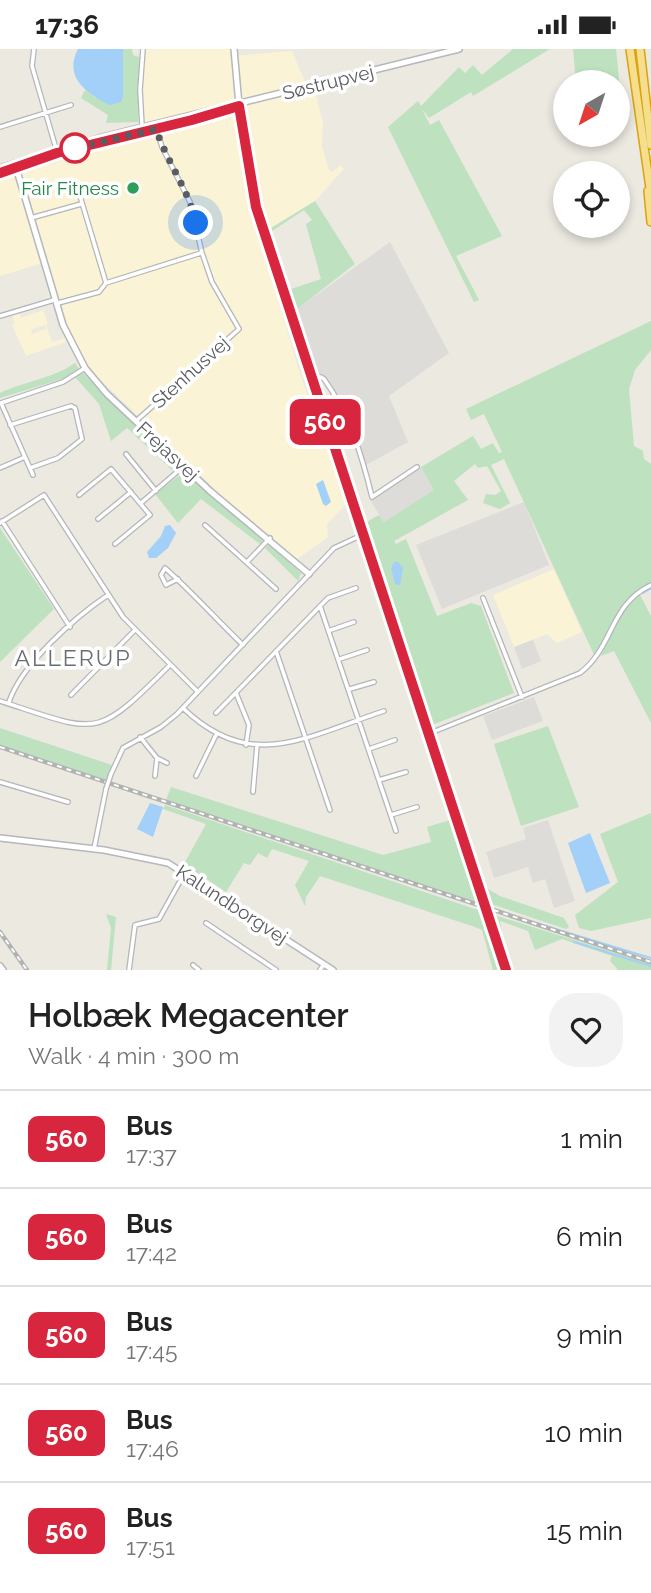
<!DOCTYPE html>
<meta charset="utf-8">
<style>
:root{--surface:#fff;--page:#f2f2f2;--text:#222;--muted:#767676;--line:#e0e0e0}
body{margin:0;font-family:Raleway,sans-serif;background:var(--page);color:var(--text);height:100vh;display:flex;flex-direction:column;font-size:26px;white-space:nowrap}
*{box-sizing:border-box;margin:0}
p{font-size:23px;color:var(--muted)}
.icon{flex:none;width:38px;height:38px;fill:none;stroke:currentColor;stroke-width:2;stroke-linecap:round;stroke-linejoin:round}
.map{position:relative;height:921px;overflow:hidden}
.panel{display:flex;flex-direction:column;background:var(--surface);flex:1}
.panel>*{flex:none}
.badge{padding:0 14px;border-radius:10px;font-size:24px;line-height:46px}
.needle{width:46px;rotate:219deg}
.tools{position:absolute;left:553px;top:21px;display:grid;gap:14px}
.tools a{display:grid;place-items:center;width:77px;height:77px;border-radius:50%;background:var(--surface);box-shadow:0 4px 10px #0003;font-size:35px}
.you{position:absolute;width:35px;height:35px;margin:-18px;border:5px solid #fff;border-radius:50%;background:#1a73e8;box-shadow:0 0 0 10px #1a73e833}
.map>.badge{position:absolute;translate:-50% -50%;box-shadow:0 0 0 4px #fff}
.round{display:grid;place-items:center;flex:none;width:74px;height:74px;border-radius:28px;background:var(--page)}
.summary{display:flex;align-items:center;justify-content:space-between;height:119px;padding:0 28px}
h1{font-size:33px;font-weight:600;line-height:52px}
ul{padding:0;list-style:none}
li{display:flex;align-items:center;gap:21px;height:98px;padding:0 28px;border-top:2px solid var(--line)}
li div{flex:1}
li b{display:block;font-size:26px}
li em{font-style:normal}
li .badge{min-width:77px;font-weight:700;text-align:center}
.status{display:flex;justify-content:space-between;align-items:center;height:49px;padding:0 35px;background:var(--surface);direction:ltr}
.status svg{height:19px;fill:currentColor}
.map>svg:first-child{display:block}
.commercial{fill:#fbf3d5}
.industrial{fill:#dedcd8}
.green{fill:#bee1bf}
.water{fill:#a2d0f9}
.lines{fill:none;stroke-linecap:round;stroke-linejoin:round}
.stream{stroke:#a2d0f9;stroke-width:2}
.street-casing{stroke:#b3b6ba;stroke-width:6}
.secondary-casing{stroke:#b4b7bc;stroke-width:8}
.highway-casing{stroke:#dca20f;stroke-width:10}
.street{stroke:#fff;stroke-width:3.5}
.secondary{stroke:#fff;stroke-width:5}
.highway{stroke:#f5de8d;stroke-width:7}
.rail-casing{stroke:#b1b2b2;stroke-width:4.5}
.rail{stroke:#fff;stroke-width:2;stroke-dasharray:5;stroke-linecap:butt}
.street-bridge-casing{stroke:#b3b6ba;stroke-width:6;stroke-linecap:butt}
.secondary-bridge-casing{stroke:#b4b7bc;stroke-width:8;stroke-linecap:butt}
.street-bridge{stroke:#fff;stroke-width:3.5}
.secondary-bridge{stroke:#fff;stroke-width:5}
.line-casing{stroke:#fff;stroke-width:16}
.line{stroke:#d7263d;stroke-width:10}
.walk{stroke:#595c60;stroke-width:7;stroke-dasharray:0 12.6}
.stop-dot{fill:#fff;stroke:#d7263d;stroke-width:3.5}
.leisure-dot{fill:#2e9e5b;stroke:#fff;stroke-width:2.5}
.labels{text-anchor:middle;stroke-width:7;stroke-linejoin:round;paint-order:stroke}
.street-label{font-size:19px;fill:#595c60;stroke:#fff}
.leisure-label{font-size:19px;fill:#27864d;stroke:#fff;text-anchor:end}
.quarter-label{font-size:23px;letter-spacing:2px;fill:#6a6e72;stroke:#fff}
</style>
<div class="status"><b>17:36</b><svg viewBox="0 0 49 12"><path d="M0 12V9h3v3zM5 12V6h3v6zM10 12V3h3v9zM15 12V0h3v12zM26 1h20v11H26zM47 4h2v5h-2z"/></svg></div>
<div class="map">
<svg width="651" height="921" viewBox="0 0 651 921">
<rect width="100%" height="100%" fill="#ebe9e0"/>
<!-- commercial -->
<path class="commercial" d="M145,0H231V7L292,2L305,33L320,30L321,38L316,47L323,73L322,97L329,121L332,123L341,116L344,120L315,152L259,187L298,318L347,455L327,475L328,488L297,510L239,463L88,319L72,290L46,213L0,227V130L145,87L142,46Z
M43,261L48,275L31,281L32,285L45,280L46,276L52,293L65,289L66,293L26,307L12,276L14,275L13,266L19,264L21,269Z
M554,520L582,583L557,594L547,585L514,598L493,546Z"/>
<!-- industrial -->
<path class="industrial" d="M390,193L449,304L389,347L408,393L366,416L347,366L318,324L297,260Z
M421,418L435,441L384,473L370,451Z
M524,453L549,516L442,560L416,496Z
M533,591L541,612L522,620L514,598Z
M534,648L543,672L492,691L483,667Z
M548,771L575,852L554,859L545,830L533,834L528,818L494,829L486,803L526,790L523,779Z"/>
<!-- green -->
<path class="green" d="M123,0H132L133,6L139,8L138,73L106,74L108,66L81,49L85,41L96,49L123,48Z
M513,0H550L473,47L471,43L429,69L422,60L430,76L439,71L502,187L456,207L479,251L474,253L388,78L418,52L421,57L459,18L465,24L473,16L482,26Z
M573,0H616L621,49H618V33H576Z
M315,152L355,215L297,260L291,240L321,230L306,175L312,171L304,161L272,182L271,179Z
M651,272V301L635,321L629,340L634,397L643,402L644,410L651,415V535C619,550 611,578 595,608L504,410L491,416L510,454L500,460L483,454L486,445L495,446L501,442L487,417L478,419L475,415L454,432L468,451L394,492L396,495L406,490L437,567L471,554L481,557L514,644L432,676L363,475L379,466L384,473L434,441L421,418L473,387L481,400L493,394L499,404L502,403L484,365L471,371L466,360Z
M75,314L79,320L62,330L0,349V344C25,332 52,330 75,314Z
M83,324L149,387L178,420L174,423L127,379L111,392L99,355L75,328Z
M185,422L264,490L260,495L201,450L178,474L155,445Z
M0,479L54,560L0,613Z
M269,495L301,524L298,532L265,499Z
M639,544L651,567V674L614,602L601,607L619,564Z
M548,677L579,758L521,777L494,695Z
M0,679L112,716L107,732L0,696Z
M171,738L383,806L431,793L427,778L450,771L478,855L166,751Z
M165,756L481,862L501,921H493L482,881L475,878L320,827L306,848L305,857L295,836L309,812L272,800L267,809L258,804L250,816L244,814L226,843L184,815L206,775L163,760Z
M651,764V869L591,882L579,879L575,866L618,833L600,785Z
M483,837L500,847L564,869L569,878L566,880L491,855Z
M106,865L116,868L111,921H107L111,879Z
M491,865L651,915V921H618L610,912L612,907L562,890L535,901L528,882L500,872L502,885L498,886Z"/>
<!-- water -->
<path class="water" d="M78,0H123V48L121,53L110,56C87,45 63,28 78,0Z
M323,431L331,453L326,457L323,455L316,435Z
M170,476L176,484L168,499L156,509H149L147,503L161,487L165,477Z
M394,513H398L403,519L400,536L395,535L391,519Z
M150,754L163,758L153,788L137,780Z
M590,784L610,834L586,844L568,794Z"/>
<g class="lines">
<!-- stream -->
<path class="stream" d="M643,544L651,539
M516,868L651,909
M574,893L651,917"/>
<defs>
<path id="street" d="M34,0L32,17L57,103
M142,77L140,41L143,0
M0,78L71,56
M72,139L81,136
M31,169L81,155
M106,234L201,204
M58,254L99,243L106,234L77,137
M0,267L54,251
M312,331L321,328L324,330C350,366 362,407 372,448L417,418
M136,372L239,280L212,233L202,204L190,153L162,98L156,78
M10,376L71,357L75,359L82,390L58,409L30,419
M126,405L156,442
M0,419L25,408
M33,426L1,354L63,333L85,319
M79,446L111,420L150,466L115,495
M141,454L184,417
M98,470L131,443
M2,472L70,578
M0,474L44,446L123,568L197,642
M205,476L276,540
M247,513L270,489
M178,530L166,536L161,526L165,519C193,544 216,570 243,596
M483,549L522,648
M320,557L396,782
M331,581L354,573
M276,602L330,761
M340,610L367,601
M350,640L374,633
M236,644L249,676L246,696
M71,646L135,581
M0,652C99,684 94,692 170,616
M9,653C21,616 75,568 108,546
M183,659C251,725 307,687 384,662
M216,664L328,549L356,539
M428,685L580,624C614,598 609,556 651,536
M140,688L157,709L167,714
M369,700L395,691
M111,725L123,699L161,678L177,665L334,499L362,486
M155,727L157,709
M196,727L216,686
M379,731L406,723
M0,733L68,753
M253,743L257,697
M391,766L417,758
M94,800L106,740
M206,874L276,921
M193,916L199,921
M129,921L135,876L159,870L184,825
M320,921L324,915"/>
<path id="secondary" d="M234,0L240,67L255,158L480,846
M96,93L192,71L238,57
M15,115L63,276L85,319L107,345L210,442L309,525
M0,119L99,89L459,0
M0,124L67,101
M0,789L104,801L168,814L333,921
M490,876L506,921
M0,917L3,921"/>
<path id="highway" d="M630,0L651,146
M640,0L651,96
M648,142L651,173"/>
</defs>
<!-- street casing -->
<use href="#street" class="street-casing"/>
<!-- secondary casing -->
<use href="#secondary" class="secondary-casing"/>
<!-- highway casing -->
<use href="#highway" class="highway-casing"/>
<!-- street -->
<use href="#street" class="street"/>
<!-- secondary -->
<use href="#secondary" class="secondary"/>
<!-- highway -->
<use href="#highway" class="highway"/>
<defs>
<path id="rail" d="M0,698L651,913
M0,883L27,921"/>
</defs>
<!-- rail casing -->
<use href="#rail" class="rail-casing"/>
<!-- rail -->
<use href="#rail" class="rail"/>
<defs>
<path id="street-bridge" d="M106,740L111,725"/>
<path id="secondary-bridge" d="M480,846L490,876"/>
</defs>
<!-- street-bridge casing -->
<use href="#street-bridge" class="street-bridge-casing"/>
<!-- secondary-bridge casing -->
<use href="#secondary-bridge" class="secondary-bridge-casing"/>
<!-- street-bridge -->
<use href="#street-bridge" class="street-bridge"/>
<!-- secondary-bridge -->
<use href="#secondary-bridge" class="secondary-bridge"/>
</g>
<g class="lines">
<defs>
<path id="line" d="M0,124L57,104L192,71L239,57L256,158L506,921"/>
</defs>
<!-- line casing -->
<use href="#line" class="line-casing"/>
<!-- line -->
<use href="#line" class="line"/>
<!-- walk -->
<path class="walk" d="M75,99L71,100L156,80C167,113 188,139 196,174"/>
</g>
<!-- markers -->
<circle class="stop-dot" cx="75" cy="99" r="14"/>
<circle class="leisure-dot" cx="133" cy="139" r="7"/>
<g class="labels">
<!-- street labels -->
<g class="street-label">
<text transform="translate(328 33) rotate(-14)" y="7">Søstrupvej</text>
<text transform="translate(190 323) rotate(-42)" y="7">Stenhusvej</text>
<text transform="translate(168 402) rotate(43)" y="7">Frejasvej</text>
<text transform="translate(232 855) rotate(33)" y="7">Kalundborgvej</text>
</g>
<!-- leisure labels -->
<g class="leisure-label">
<text x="119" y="146">Fair Fitness</text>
</g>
<!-- quarter labels -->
<g class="quarter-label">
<text x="73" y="617">ALLERUP</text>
</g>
</g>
</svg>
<div class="tools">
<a><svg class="needle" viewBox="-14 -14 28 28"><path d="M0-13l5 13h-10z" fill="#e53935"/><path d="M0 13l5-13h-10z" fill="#767676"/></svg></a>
<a><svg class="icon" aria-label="locate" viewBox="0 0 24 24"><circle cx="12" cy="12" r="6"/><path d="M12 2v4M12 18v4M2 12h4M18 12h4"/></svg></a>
</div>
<div class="you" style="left:196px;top:174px"></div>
<b class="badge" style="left:325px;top:373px;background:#d7263d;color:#fff">560</b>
</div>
<section class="panel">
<div class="summary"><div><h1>Holbæk Megacenter</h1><p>Walk · 4 min · 300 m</p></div><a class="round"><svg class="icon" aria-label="heart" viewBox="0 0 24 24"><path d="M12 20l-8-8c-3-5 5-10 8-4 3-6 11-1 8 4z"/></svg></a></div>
<ul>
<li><span class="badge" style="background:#d7263d;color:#fff">560</span><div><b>Bus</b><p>17:37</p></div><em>1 min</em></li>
<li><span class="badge" style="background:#d7263d;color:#fff">560</span><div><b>Bus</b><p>17:42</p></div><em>6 min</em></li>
<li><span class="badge" style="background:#d7263d;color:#fff">560</span><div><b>Bus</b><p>17:45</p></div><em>9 min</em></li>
<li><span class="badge" style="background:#d7263d;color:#fff">560</span><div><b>Bus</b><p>17:46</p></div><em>10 min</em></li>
<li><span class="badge" style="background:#d7263d;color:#fff">560</span><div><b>Bus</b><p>17:51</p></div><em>15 min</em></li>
</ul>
</section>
